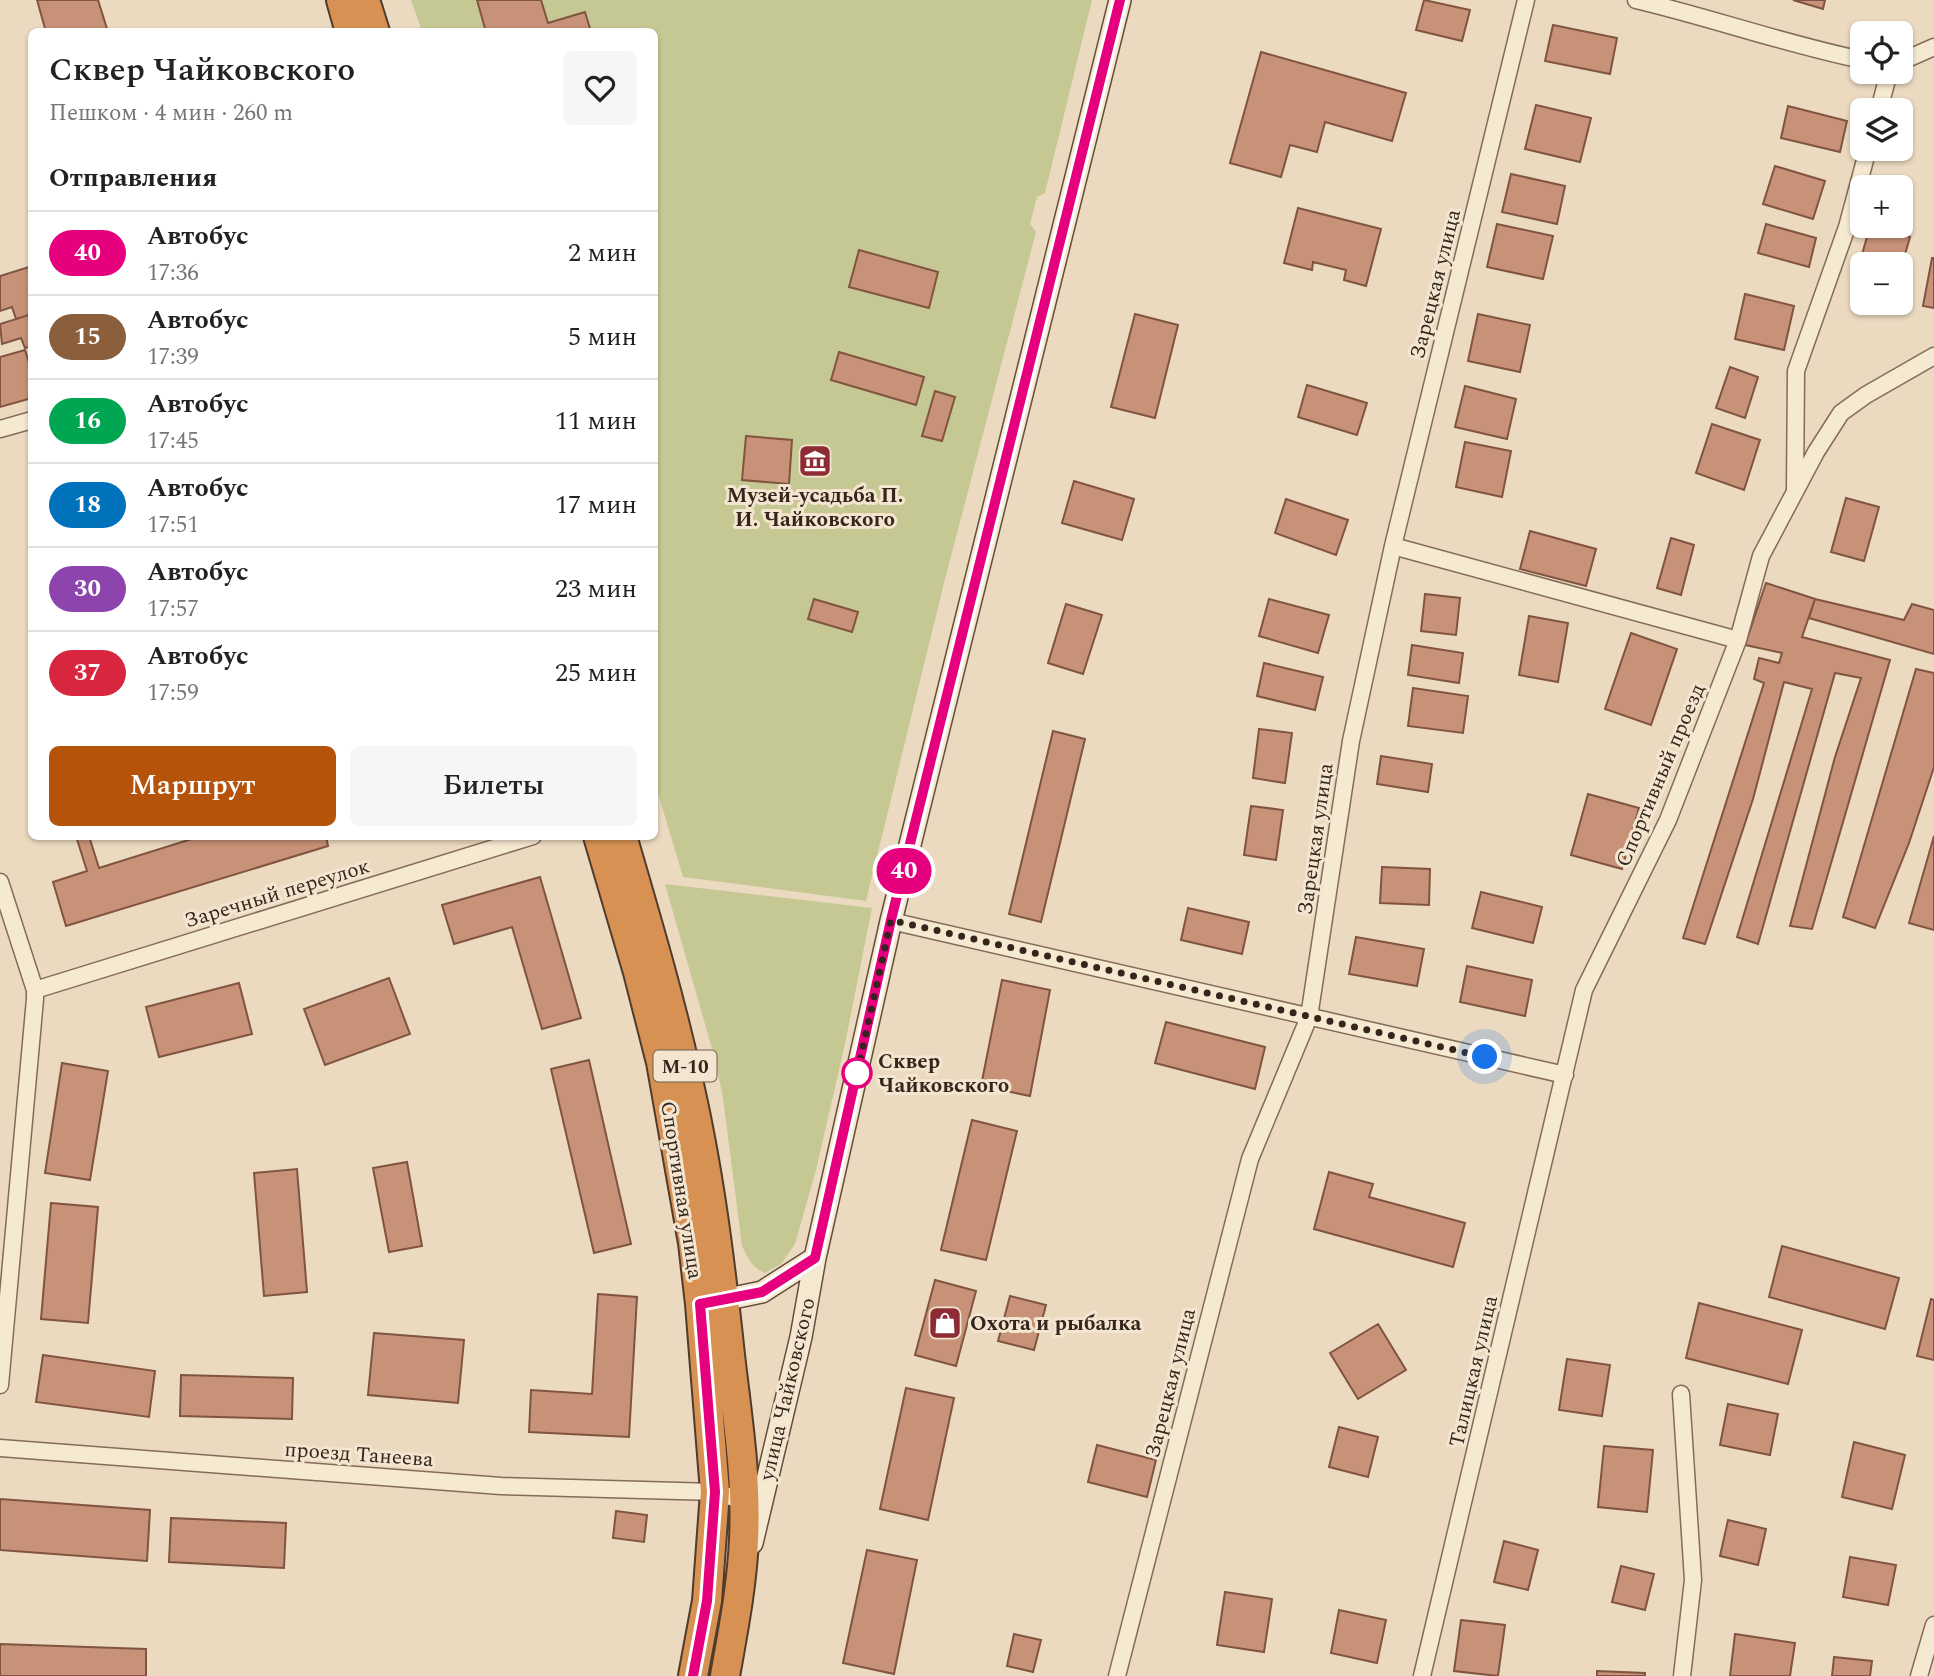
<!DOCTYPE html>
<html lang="ru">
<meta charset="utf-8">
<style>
:root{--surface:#fff;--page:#f6f6f6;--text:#222;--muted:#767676;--line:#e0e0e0;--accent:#b45309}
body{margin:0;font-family:Spectral,serif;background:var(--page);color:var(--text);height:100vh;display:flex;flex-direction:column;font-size:26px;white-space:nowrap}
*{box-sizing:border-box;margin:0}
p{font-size:23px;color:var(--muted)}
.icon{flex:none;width:38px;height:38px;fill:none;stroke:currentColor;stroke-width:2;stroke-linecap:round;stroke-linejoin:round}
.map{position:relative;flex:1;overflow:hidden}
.side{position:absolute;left:28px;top:28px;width:630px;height:812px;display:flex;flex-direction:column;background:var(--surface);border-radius:10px;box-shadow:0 2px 5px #0004}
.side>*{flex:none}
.badge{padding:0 14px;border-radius:23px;font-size:24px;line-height:46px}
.controls{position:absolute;left:1850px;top:21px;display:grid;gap:14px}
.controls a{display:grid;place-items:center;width:63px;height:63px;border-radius:10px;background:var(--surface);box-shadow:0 2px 5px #0004;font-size:35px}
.you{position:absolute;width:35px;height:35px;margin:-18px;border:5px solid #fff;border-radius:50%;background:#1a73e8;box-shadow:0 0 0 10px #1a73e833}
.map>.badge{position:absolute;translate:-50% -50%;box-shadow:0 0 0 4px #fff}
h2{padding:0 21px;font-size:26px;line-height:63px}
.round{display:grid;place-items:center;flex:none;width:74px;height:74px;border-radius:10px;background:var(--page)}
.summary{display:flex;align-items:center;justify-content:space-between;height:119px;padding:0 21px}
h1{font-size:33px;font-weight:600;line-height:52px}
.button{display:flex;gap:14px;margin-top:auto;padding:14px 21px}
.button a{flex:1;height:80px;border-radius:10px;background:var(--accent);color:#fff;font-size:28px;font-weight:600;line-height:80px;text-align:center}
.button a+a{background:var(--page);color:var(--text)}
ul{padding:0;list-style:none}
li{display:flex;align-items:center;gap:21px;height:84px;padding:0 21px;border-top:2px solid var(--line)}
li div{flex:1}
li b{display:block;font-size:26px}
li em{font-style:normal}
li .badge{min-width:77px;font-weight:700;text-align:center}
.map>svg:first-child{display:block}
.green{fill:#c6c894}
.building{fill:#c79277;stroke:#805440;stroke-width:2}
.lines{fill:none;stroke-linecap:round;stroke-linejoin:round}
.street-casing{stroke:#836c59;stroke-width:19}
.secondary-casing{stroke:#644d3c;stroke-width:24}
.highway-casing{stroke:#503b2d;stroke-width:32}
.street{stroke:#f6e9d2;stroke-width:16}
.secondary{stroke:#f6e9d2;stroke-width:21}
.highway{stroke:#d79253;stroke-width:28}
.line-casing{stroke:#fff;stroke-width:16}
.line{stroke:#e6007e;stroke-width:10}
.walk{stroke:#33261c;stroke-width:7;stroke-dasharray:0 12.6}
.stop-dot{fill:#fff;stroke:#e6007e;stroke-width:3.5}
.labels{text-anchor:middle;stroke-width:6;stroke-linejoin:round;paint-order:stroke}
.shield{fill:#f3e5cf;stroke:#6d5f52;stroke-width:2}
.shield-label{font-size:19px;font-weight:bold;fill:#33261c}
.street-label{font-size:21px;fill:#33261c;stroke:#f3e5cf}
.poi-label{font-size:21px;font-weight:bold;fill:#33261c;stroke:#f3e5cf}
.stop-label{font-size:21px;font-weight:bold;fill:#33261c;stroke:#f3e5cf;text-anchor:start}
</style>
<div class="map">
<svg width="1934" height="1676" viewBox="0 0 1934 1676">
<rect width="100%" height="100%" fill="#ebdac0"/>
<!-- green -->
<path class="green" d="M411,0H1092L1045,193L1037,197L1030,224L1036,232L945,579L866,901L683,877L655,783L654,32L422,31Z
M665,884L872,908L845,1044L816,1170L795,1244L781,1264L765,1273C752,1268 748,1258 742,1246L723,1098L715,1059Z"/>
<!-- building -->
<path class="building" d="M37,0H98L108,32H46Z
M477,0H541L548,23L585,12L591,32H486Z
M1424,0L1470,10L1462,41L1416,30Z
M1793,0H1825L1823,9Z
M1553,25L1617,38L1610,74L1545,61Z
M1261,52L1406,93L1392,141L1325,122L1317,152L1290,145L1281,177L1230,163Z
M1536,105L1591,118L1580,162L1525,149Z
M1788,106L1847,121L1840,152L1781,138Z
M1775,166L1825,181L1813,219L1763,204Z
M1511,174L1565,186L1557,224L1502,212Z
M1298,208L1381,229L1366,286L1344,280L1346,270L1313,262L1312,270L1284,263Z
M1497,224L1553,236L1543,279L1487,267Z
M1766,224L1816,238L1809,267L1758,253Z
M1870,226L1910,237L1900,272V264H1862V277L1856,276Z
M859,250L938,272L929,308L849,287Z
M1932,258H1934V308L1923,306Z
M32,266V314L16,319L12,307L0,311V276Z
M1745,294L1794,306L1784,350L1735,339Z
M32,314V346L25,348L21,338L2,344L0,324Z
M1135,314L1178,325L1155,418L1111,407Z
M1478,314L1530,325L1520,372L1468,361Z
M25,350L32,372V398L0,407V357Z
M839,352L924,377L916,405L831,380Z
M1730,367L1758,377L1745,418L1716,408Z
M1307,385L1367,403L1357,435L1298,417Z
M1465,386L1516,399L1507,439L1455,427Z
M935,391L955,397L942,441L922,436Z
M1712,424L1760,440L1744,490L1696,473Z
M746,436L792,440L789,484L742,480Z
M1465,442L1511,451L1502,497L1456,487Z
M1074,481L1134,499L1122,540L1062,523Z
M1846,498L1879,507L1864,561L1831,552Z
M1286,499L1348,520L1336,555L1275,533Z
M1530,531L1596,549L1586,586L1520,569Z
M1671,538L1694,545L1681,595L1657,588Z
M1766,583L1815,599L1802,637L1890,660L1812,929L1790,926L1835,757L1861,678L1835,673L1758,944L1737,937L1812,689L1784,682L1753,799L1705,944L1683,938L1764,683L1754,679L1759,658L1779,663L1782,653L1745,645Z
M1425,594L1460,598L1456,635L1421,631Z
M814,599L858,612L852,632L808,619Z
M1269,599L1329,615L1318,653L1259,636Z
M1815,599L1904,620L1912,604L1934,610V654L1809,618Z
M1066,604L1102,615L1083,674L1048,663Z
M1529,616L1568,623L1558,682L1519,675Z
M1631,633L1677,649L1651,725L1605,709Z
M1412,645L1463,653L1459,683L1408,675Z
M1264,663L1323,677L1315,710L1257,696Z
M1916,669L1934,673V767L1909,843L1875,928L1843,917Z
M1413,688L1468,696L1463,733L1408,726Z
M1259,729L1292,733L1285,783L1253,778Z
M1053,731L1085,739L1041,922L1009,914Z
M1381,756L1432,764L1428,792L1377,784Z
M1588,794L1639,808L1622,869L1571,855Z
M1251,806L1283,810L1276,860L1244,855Z
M76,836H89L99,868L201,836H326L328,846L66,926L53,882L87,871Z
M1934,836V930L1909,923Z
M1382,867L1430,869L1429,905L1380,903Z
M540,877L581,1018L542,1029L512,927L454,944L442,905Z
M1481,892L1542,907L1533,943L1472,928Z
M1188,908L1249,922L1242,954L1181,940Z
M1356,937L1424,949L1417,986L1349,974Z
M1467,966L1532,980L1525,1016L1460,1002Z
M389,978L410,1034L325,1065L304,1009Z
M1002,980L1050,990L1030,1096L981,1086Z
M239,983L252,1034L159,1057L146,1007Z
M1166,1022L1265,1047L1255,1089L1155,1063Z
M589,1060L631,1244L594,1253L551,1069Z
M62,1063L108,1071L90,1180L45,1173Z
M972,1120L1017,1131L986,1260L941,1250Z
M407,1162L422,1246L389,1252L373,1168Z
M297,1169L307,1292L264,1296L254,1173Z
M1329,1172L1373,1184L1369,1197L1465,1223L1453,1267L1314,1229Z
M51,1203L98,1207L88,1323L41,1319Z
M1782,1246L1899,1278L1885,1329L1769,1297Z
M935,1280L976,1291L956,1366L915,1355Z
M598,1294L637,1297L629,1437L529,1432L531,1390L592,1394Z
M1010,1296L1046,1305L1034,1350L998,1341Z
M1931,1299L1934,1300V1360L1917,1356Z
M1699,1303L1802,1330L1788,1384L1686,1358Z
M1378,1324L1406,1370L1358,1399L1330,1353Z
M374,1333L464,1340L458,1403L368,1395Z
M43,1355L155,1371L149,1417L36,1402Z
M1567,1359L1610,1365L1602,1416L1559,1410Z
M181,1375L293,1378L292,1419L180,1416Z
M906,1388L954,1398L928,1520L880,1509Z
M1728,1404L1778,1414L1770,1455L1720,1445Z
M1339,1427L1378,1437L1368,1477L1329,1467Z
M1854,1442L1905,1455L1892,1509L1842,1497Z
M1097,1445L1156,1460L1147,1497L1088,1482Z
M1604,1446L1653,1450L1647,1512L1598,1507Z
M0,1499L150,1510L147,1561L0,1550Z
M616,1511L647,1515L644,1542L613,1538Z
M171,1518L286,1523L284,1568L169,1562Z
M1728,1520L1766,1529L1758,1565L1720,1556Z
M1504,1541L1538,1550L1528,1590L1494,1582Z
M867,1550L917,1560L894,1674L843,1663Z
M1850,1557L1896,1565L1888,1605L1843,1597Z
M1621,1566L1654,1574L1645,1610L1612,1602Z
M1225,1592L1272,1599L1264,1652L1217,1645Z
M1339,1610L1386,1620L1377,1663L1331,1653Z
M1461,1620L1505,1625L1498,1676L1454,1671Z
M1014,1634L1041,1640L1033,1672L1007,1666Z
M1735,1634L1795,1643L1790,1676H1730Z
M0,1644L146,1649V1676H0Z
M1834,1657L1872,1661L1870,1676H1832Z
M1597,1671L1645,1673V1676H1597Z"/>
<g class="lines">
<defs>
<path id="street" d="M1636,0C1712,18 1785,44 1862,60
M1900,62L1934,47
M1879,110L1889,72
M0,429L32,420
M1795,489L1796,371L1847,227L1868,149
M1393,546L1738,640
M0,882L35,990V999L0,1385
M891,921L1565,1075
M35,990L533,836
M1681,1394L1693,1580L1682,1676
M0,1448L501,1486L715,1492L744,1501
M1117,1676L1250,1159L1309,1017L1351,741L1393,546L1526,0
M1422,1676L1584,990L1668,820L1738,640L1761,556L1816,452L1841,413L1866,395L1934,356
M1919,1676L1934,1625"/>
<path id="secondary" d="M709,1303L762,1292L815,1258
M752,1543L801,1337L815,1258L891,921L1120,0"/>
<path id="highway" d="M341,0L350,32
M365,0L375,32
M598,836L638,972L661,1062L693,1243L700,1304L715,1492L707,1601L693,1676
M622,836C645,915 668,992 686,1072C708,1164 720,1260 730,1355C737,1416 747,1477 744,1539C742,1585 733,1631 725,1676"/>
</defs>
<!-- street casing -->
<use href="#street" class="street-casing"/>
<!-- secondary casing -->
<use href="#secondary" class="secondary-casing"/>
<!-- highway casing -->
<use href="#highway" class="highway-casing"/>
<!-- street -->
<use href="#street" class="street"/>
<!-- secondary -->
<use href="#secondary" class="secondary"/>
<!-- highway -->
<use href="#highway" class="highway"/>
</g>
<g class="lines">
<defs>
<path id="line" d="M693,1676L707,1601L715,1492L700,1304L762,1292L815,1258L891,920L1120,0"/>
</defs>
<!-- line casing -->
<use href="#line" class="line-casing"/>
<!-- line -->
<use href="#line" class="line"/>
<!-- walk -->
<path class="walk" d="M857,1073L856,1078L891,920L1485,1057"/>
</g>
<!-- icons -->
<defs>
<symbol id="museum-square" viewBox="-11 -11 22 22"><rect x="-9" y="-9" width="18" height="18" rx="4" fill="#8e2c35" stroke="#f3e5cf"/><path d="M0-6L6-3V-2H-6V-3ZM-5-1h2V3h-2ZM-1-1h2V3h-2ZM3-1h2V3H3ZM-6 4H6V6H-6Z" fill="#fff"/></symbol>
<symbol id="shop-square" viewBox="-11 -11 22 22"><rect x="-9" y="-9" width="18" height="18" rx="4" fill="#8e2c35" stroke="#f3e5cf"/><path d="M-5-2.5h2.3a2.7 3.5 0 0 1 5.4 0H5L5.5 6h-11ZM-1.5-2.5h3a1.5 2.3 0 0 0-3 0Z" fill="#fff"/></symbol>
</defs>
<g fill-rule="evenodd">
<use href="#museum-square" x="796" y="442" width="38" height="38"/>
<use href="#shop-square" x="926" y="1304" width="38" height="38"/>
</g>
<!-- markers -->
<circle class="stop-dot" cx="857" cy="1073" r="14"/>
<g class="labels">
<!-- shield labels -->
<rect class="shield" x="653.5" y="1050.5" width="63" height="31" rx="5"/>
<g class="shield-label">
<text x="685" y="1073">М-10</text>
</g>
<!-- street labels -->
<g class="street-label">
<text transform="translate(1435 284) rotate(-76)" y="7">Зарецкая улица</text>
<text transform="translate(1660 775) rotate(-67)" y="7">Спортивный проезд</text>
<text transform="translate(1315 839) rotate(-82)" y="7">Зарецкая улица</text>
<text transform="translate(277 893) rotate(-17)" y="7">Заречный переулок</text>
<text transform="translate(682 1190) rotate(81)" y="7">Спортивная улица</text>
<text transform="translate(1473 1371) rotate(-77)" y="7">Талицкая улица</text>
<text transform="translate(1170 1383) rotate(-76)" y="7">Зарецкая улица</text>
<text transform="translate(787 1389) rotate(-77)" y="7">улица Чайковского</text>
<text transform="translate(359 1454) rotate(4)" y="7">проезд Танеева</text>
</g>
<!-- poi labels -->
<g class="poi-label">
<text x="815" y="502">Музей-усадьба П.<tspan x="815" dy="24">И. Чайковского</tspan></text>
<text x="970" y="1330" text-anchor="start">Охота и рыбалка</text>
</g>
<!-- stop labels -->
<g class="stop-label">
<text x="878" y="1068">Сквер<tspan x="878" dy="24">Чайковского</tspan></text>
</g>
</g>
</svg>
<div class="controls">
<a><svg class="icon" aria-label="locate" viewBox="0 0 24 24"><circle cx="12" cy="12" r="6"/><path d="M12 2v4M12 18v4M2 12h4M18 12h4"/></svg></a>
<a><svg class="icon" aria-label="layers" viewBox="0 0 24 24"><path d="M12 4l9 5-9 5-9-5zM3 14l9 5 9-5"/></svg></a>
<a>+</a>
<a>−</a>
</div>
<div class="you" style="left:1485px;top:1057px"></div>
<b class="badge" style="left:904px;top:871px;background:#e6007e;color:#fff">40</b>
<section class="side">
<div class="summary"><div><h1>Сквер Чайковского</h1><p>Пешком · 4 мин · 260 m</p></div><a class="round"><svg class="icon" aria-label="heart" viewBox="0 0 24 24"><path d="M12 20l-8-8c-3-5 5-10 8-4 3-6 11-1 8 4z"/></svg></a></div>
<h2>Отправления</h2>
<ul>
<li><span class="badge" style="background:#e6007e;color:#fff">40</span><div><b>Автобус</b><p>17:36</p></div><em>2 мин</em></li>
<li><span class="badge" style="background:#8b5e3c;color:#fff">15</span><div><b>Автобус</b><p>17:39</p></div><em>5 мин</em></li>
<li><span class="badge" style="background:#00a651;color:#fff">16</span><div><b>Автобус</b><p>17:45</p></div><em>11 мин</em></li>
<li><span class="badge" style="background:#0072bc;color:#fff">18</span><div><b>Автобус</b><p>17:51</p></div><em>17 мин</em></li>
<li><span class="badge" style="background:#8e44ad;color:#fff">30</span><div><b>Автобус</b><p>17:57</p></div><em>23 мин</em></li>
<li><span class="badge" style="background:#d7263d;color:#fff">37</span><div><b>Автобус</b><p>17:59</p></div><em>25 мин</em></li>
</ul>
<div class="button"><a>Маршрут</a><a>Билеты</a></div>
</section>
</div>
